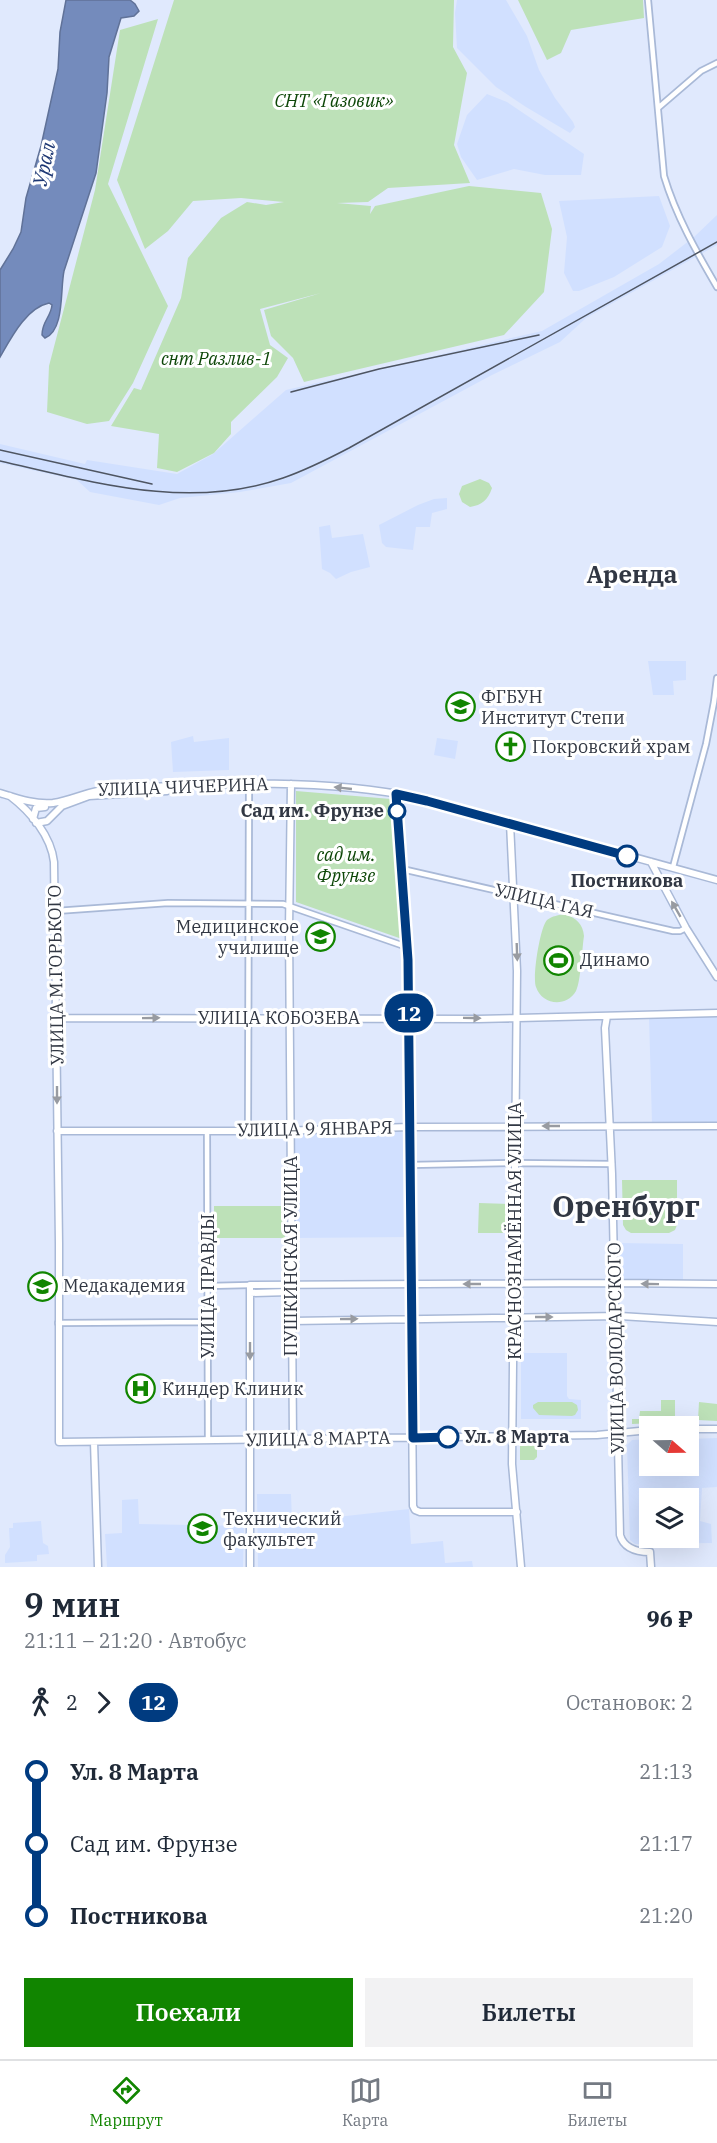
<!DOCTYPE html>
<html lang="ru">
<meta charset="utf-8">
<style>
:root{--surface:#fff;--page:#f2f2f3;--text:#1f2937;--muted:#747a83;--line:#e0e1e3;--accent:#118500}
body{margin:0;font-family:"IBM Plex Serif",serif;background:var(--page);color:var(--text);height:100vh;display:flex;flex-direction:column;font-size:22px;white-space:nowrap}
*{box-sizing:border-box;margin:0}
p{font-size:20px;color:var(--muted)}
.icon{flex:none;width:33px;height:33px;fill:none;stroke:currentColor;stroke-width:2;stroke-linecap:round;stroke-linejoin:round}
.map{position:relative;height:1567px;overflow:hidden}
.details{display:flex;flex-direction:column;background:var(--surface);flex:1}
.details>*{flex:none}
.badge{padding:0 12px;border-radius:20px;font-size:21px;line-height:39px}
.needle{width:39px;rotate:110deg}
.fabs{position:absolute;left:639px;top:1416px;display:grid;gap:12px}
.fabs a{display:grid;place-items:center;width:60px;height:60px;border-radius:0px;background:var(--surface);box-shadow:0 6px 24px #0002;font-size:30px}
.map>.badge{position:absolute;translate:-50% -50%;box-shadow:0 0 0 3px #fff}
.legs{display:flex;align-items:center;gap:9px;height:66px;padding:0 24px;font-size:20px}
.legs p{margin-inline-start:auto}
.headline{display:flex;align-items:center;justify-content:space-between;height:102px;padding:0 24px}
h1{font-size:33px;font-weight:600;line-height:45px}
.action{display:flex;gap:12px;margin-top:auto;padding:12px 24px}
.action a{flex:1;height:69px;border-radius:0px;background:var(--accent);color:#fff;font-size:24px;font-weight:600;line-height:69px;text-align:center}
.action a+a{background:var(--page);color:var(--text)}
ul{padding:0 24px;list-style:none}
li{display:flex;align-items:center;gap:21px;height:72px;font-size:22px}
li i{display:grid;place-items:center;width:9px;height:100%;margin:0 8px;background:currentColor}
li i::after{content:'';width:15px;height:15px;margin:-8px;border:4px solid;border-radius:50%;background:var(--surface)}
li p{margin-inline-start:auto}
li:first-child i{background:linear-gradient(#0000 50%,currentColor 0)}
li:last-child i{background:linear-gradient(currentColor 50%,#0000 0)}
.tabs{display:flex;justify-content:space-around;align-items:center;height:84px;border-top:2px solid var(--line);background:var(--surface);font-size:16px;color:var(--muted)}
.tabs a{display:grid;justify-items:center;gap:3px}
.tabs .current{color:var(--accent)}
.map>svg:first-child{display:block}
.built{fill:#d1e0ff;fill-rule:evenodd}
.green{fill:#bde1b8}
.water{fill:#748bbc;stroke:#607298;stroke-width:1.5}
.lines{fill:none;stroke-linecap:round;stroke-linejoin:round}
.minor-casing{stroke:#a9b9d7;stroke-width:8}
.major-casing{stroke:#a9b9d7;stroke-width:9}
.minor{stroke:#fff;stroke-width:4.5}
.major{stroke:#fff;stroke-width:6}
.rail{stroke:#4e5562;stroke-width:1.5}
.oneway{fill:#989ba1}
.line-1-casing{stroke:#fff;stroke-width:14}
.line-1{stroke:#003b80;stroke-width:9}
.stop-1-dot{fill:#fff;stroke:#003b80;stroke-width:3}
.labels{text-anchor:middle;stroke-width:6;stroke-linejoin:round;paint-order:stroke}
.park-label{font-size:18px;font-style:italic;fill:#0c4607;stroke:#fff}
.poi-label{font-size:18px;fill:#313743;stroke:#fff;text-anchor:start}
.street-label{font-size:18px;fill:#313743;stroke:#fff}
.stop-label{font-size:18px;font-weight:bold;fill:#313743;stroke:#fff;text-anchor:end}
.water-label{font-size:20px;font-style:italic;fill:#1d3773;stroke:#fff}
.district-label{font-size:24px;font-weight:bold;fill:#313743;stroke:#fff}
.town-label{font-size:30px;font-weight:bold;fill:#313743;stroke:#fff}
</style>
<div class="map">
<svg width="717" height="1567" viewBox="0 0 717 1567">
<rect width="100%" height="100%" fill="#e0e9fd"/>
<!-- built -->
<path class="built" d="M457,0H506L527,36L539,70L555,98L573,122L575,127L570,133L526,107L496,87L457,48L455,13Z
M487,94L507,102L584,154L581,175H545L514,169L477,180L461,157L457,144L467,115Z
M659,196L670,226L662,247L614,277L579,291H573L564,273L567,237L559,201Z
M717,215V245L586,318L560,342L490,376L291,483L240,492L180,498L159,505L90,492L77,480L0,463V444L85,464L87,460L177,474L213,454L286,390L542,331L659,264L694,237Z
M447,498V509L432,513L430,527H416L413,550L386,547L382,543L379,525L418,505L434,499Z
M330,525L332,538L363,534L370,567L351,572L336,579L330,573L322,569L319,527Z
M648,661H686V680L673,681L674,695H653Z
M193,736L194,742L229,738V770L173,772L171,742Z
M437,738L458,741L455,759L434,755Z
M717,1015V1122L652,1123L649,1017Z
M407,1129L409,1237L294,1238V1131Z
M618,1243L683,1244V1282L618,1280Z
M521,1353H567V1396L569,1399L581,1400V1419H521Z
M717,1438V1487L702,1488L700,1521L711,1524L712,1543L635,1544L630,1540L627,1445L632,1440L649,1439L650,1466H688L689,1439ZM650,1498H688V1538H650Z
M257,1494H291L292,1522L409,1509L411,1544L443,1541L445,1563L472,1561L473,1567H258Z
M138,1499L139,1524L244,1526L243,1567H107L105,1534L122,1533V1500Z
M41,1521L43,1543L48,1546L49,1554L37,1555V1561L5,1563V1555L10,1547L9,1528H13V1523Z"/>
<!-- green -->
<path class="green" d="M174,0H454L453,47L467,73L454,145L470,183L388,188L368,202L337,203L371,206L370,214L375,206L469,186L541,193L552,229L544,292L504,335L304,382L293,358L271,336L264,310L321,293L260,309L270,345L288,358L277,377L231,422V434L214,453L177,472L157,468L159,434L111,426L134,388L141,390L181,298L188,258L221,218L247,202L266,205L284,202L241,198L193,201L168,231L145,249L117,180Z
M518,0H643L644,18L571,30L561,53L547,60Z
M158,19L108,184L168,306L133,383L109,421L87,424L47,412L49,366L95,190L120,30Z
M480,479L489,483L492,488C488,500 482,505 470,507L462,502L459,494L462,486Z
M296,791L391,799L402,939L296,902Z
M565,914C576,918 583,924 584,936C582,948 581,981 576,991C566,1008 542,1005 536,987C532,978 540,927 547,920C552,916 559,915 565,914Z
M622,1180H677V1225L675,1230L669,1233H631L626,1230L623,1225Z
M479,1203L510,1204V1228H504L503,1233H478Z
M214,1206H285V1238H214Z
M661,1400H675V1422L632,1424V1419H639L640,1411H661Z
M538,1402H572L577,1405L578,1410L575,1415L572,1416L539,1415L533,1408V1405Z
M699,1402L717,1404V1421L698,1420Z
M523,1441H537V1457L534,1460H520V1444Z"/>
<!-- water -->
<path class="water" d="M66,0H130L135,4L139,11L134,16L121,18L109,57L107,93L96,173L64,271C60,289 65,330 45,338L42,335C42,321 51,317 52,305L49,303C26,308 11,338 0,357V270L13,249L21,232L26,198L41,146L58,69L60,32Z"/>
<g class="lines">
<defs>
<path id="minor" d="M648,0L664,176C676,216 696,251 717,287
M658,108L701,71L717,63
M673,867L706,744L714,702L717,678
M402,869L673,931H680L686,928
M56,911L168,903L283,904L407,947
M207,1131L208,1440
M248,1131L249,788
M410,1165L515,1163L612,1164
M208,1286L250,1285
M58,1323L208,1322"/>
<path id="major" d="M291,784L289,929L293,1440
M0,793C16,798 36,805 53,803C73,800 90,790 110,789C212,784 318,777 419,798L717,880
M396,794L408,960L413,1506L415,1510L420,1512H517
M10,796C31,812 51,836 54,862L59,1243V1442L597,1435L650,1430
M33,819L36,808L45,807
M36,823L47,821L62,806L89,796L167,791
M510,823L517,971L512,1464L521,1567
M651,862L686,928L717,977
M607,1016L605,1028L612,1174L620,1535C624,1549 637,1552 650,1552L651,1567
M57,1018L478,1019L717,1013
M57,1131H276L410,1127L717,1126
M250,1293L290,1292
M291,1321L620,1316L717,1322
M688,1429H717
M94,1442L98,1567
M250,1567V1285L614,1283L717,1284"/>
</defs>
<!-- minor casing -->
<use href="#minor" class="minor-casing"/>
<!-- major casing -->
<use href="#major" class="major-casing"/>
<!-- minor -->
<use href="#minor" class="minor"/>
<!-- major -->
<use href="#major" class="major"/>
<!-- rail -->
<path class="rail" d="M291,392L379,369L539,335
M0,450L152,484
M0,461C93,482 188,511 283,478C306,470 328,459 349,448L717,242"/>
</g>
<!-- one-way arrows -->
<defs><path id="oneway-solid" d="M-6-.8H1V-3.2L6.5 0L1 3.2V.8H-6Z" transform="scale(1.5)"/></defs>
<g class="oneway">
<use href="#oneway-solid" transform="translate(343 788) rotate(-174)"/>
<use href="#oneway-solid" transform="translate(676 909) rotate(-120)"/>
<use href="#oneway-solid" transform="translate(517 952) rotate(88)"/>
<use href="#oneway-solid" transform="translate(151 1018) rotate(-1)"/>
<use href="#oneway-solid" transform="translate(472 1018) rotate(1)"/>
<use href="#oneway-solid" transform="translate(57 1095) rotate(90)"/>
<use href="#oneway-solid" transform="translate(551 1126) rotate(180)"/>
<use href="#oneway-solid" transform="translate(472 1284) rotate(180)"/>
<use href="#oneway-solid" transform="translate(650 1284) rotate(-179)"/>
<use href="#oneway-solid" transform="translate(544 1317)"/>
<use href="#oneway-solid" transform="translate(349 1319) rotate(-1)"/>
<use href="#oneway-solid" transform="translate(250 1351) rotate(90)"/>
</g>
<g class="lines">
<defs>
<path id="line-1" d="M448,1437L413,1438L408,960L396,794L427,801L627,856"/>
</defs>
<!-- line-1 casing -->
<use href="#line-1" class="line-1-casing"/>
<!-- line-1 -->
<use href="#line-1" class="line-1"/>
</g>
<!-- icons -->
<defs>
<symbol id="university-ring" viewBox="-11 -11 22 22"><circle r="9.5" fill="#fff" stroke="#118500" stroke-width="1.5"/><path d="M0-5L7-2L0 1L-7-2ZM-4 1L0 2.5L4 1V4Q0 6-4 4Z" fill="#118500"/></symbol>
<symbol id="church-ring" viewBox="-11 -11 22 22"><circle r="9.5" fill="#fff" stroke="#118500" stroke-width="1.5"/><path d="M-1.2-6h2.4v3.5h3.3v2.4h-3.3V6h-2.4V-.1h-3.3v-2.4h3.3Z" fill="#118500"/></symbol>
<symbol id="stadium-ring" viewBox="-11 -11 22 22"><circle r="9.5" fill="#fff" stroke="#118500" stroke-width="1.5"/><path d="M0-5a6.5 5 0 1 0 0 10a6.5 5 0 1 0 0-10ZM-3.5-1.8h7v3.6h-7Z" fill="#118500"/></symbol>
<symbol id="hospital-ring" viewBox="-11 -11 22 22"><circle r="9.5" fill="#fff" stroke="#118500" stroke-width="1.5"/><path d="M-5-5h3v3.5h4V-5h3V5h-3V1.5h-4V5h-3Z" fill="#118500"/></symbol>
</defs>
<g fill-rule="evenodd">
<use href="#university-ring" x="444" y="690" width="33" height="33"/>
<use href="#church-ring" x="494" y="730" width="33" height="33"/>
<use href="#university-ring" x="304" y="920" width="33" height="33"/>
<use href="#stadium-ring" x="542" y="944" width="33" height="33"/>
<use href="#university-ring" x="26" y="1270" width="33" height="33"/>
<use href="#hospital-ring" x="124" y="1372" width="33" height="33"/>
<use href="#university-ring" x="186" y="1512" width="33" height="33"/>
</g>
<!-- markers -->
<g class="stop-1-dot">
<circle cx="397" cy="811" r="8"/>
<circle cx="627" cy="856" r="10"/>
<circle cx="448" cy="1437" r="10"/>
</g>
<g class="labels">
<!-- park labels -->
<g class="park-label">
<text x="334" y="107">СНТ «Газовик»</text>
<text x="216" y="365">снт Разлив-1</text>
<text x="346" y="861">сад им.<tspan x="346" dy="21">Фрунзе</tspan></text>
</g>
<!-- poi labels -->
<g class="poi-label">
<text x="481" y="703">ФГБУН<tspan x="481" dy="21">Институт Степи</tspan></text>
<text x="532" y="753">Покровский храм</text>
<text x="299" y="933" text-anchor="end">Медицинское<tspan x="299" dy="21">училище</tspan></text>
<text x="580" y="966">Динамо</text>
<text x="63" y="1292">Медакадемия</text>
<text x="162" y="1395">Киндер Клиник</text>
<text x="223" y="1525">Технический<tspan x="223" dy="21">факультет</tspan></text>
</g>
<!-- street labels -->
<g class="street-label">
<text transform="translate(183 787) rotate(-2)" y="6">УЛИЦА ЧИЧЕРИНА</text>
<text transform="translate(544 901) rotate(13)" y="6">УЛИЦА ГАЯ</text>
<text transform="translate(56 975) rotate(-91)" y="6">УЛИЦА М.ГОРЬКОГО</text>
<text x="279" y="1024">УЛИЦА КОБОЗЕВА</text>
<text transform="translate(315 1129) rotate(-1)" y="6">УЛИЦА 9 ЯНВАРЯ</text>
<text transform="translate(515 1231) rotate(-90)" y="6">КРАСНОЗНАМЁННАЯ УЛИЦА</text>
<text transform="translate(291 1256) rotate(-90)" y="6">ПУШКИНСКАЯ УЛИЦА</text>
<text transform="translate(208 1286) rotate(-90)" y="6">УЛИЦА ПРАВДЫ</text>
<text transform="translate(616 1348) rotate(-91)" y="6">УЛИЦА ВОЛОДАРСКОГО</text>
<text transform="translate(318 1439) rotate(-1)" y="6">УЛИЦА 8 МАРТА</text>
</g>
<!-- stop labels -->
<g class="stop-label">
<text x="384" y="817">Сад им. Фрунзе</text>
<text x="627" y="887" text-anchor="middle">Постникова</text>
<text x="464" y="1443" text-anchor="start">Ул. 8 Марта</text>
</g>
<!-- water labels -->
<g class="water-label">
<text transform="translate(44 164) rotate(-78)" y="7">Урал</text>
</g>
<!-- district labels -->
<g class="district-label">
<text x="632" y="583">Аренда</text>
</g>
<!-- town labels -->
<g class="town-label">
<text x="626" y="1217">Оренбург</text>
</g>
</g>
</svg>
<div class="fabs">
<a><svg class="needle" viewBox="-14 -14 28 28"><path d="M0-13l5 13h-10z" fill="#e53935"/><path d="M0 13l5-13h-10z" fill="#747a83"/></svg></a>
<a><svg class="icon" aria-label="layers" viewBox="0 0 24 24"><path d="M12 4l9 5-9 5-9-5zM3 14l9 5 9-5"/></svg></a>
</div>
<b class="badge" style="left:409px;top:1013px;background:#003b80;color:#fff">12</b>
</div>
<section class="details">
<div class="headline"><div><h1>9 мин</h1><p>21:11 – 21:20 · Автобус</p></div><b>96 ₽</b></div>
<div class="legs"><svg class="icon" aria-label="walk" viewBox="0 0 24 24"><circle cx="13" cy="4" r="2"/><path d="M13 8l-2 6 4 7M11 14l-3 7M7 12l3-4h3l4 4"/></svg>2<svg class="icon" aria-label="forward" viewBox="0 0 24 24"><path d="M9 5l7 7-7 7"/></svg><b class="badge" style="background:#003b80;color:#fff">12</b><p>Остановок: 2</p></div>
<ul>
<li><i style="color:#003b80"></i><b>Ул. 8 Марта</b><p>21:13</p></li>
<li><i style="color:#003b80"></i><span>Сад им. Фрунзе</span><p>21:17</p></li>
<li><i style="color:#003b80"></i><b>Постникова</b><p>21:20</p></li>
</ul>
<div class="action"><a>Поехали</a><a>Билеты</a></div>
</section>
<nav class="tabs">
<a class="current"><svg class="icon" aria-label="directions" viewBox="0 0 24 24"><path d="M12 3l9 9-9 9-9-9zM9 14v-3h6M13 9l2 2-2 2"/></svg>Маршрут</a>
<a><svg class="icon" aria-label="map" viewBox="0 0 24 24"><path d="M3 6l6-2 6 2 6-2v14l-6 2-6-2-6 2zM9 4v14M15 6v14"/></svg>Карта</a>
<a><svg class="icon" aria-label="tickets" viewBox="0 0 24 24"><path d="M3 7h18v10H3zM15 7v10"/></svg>Билеты</a>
</nav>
